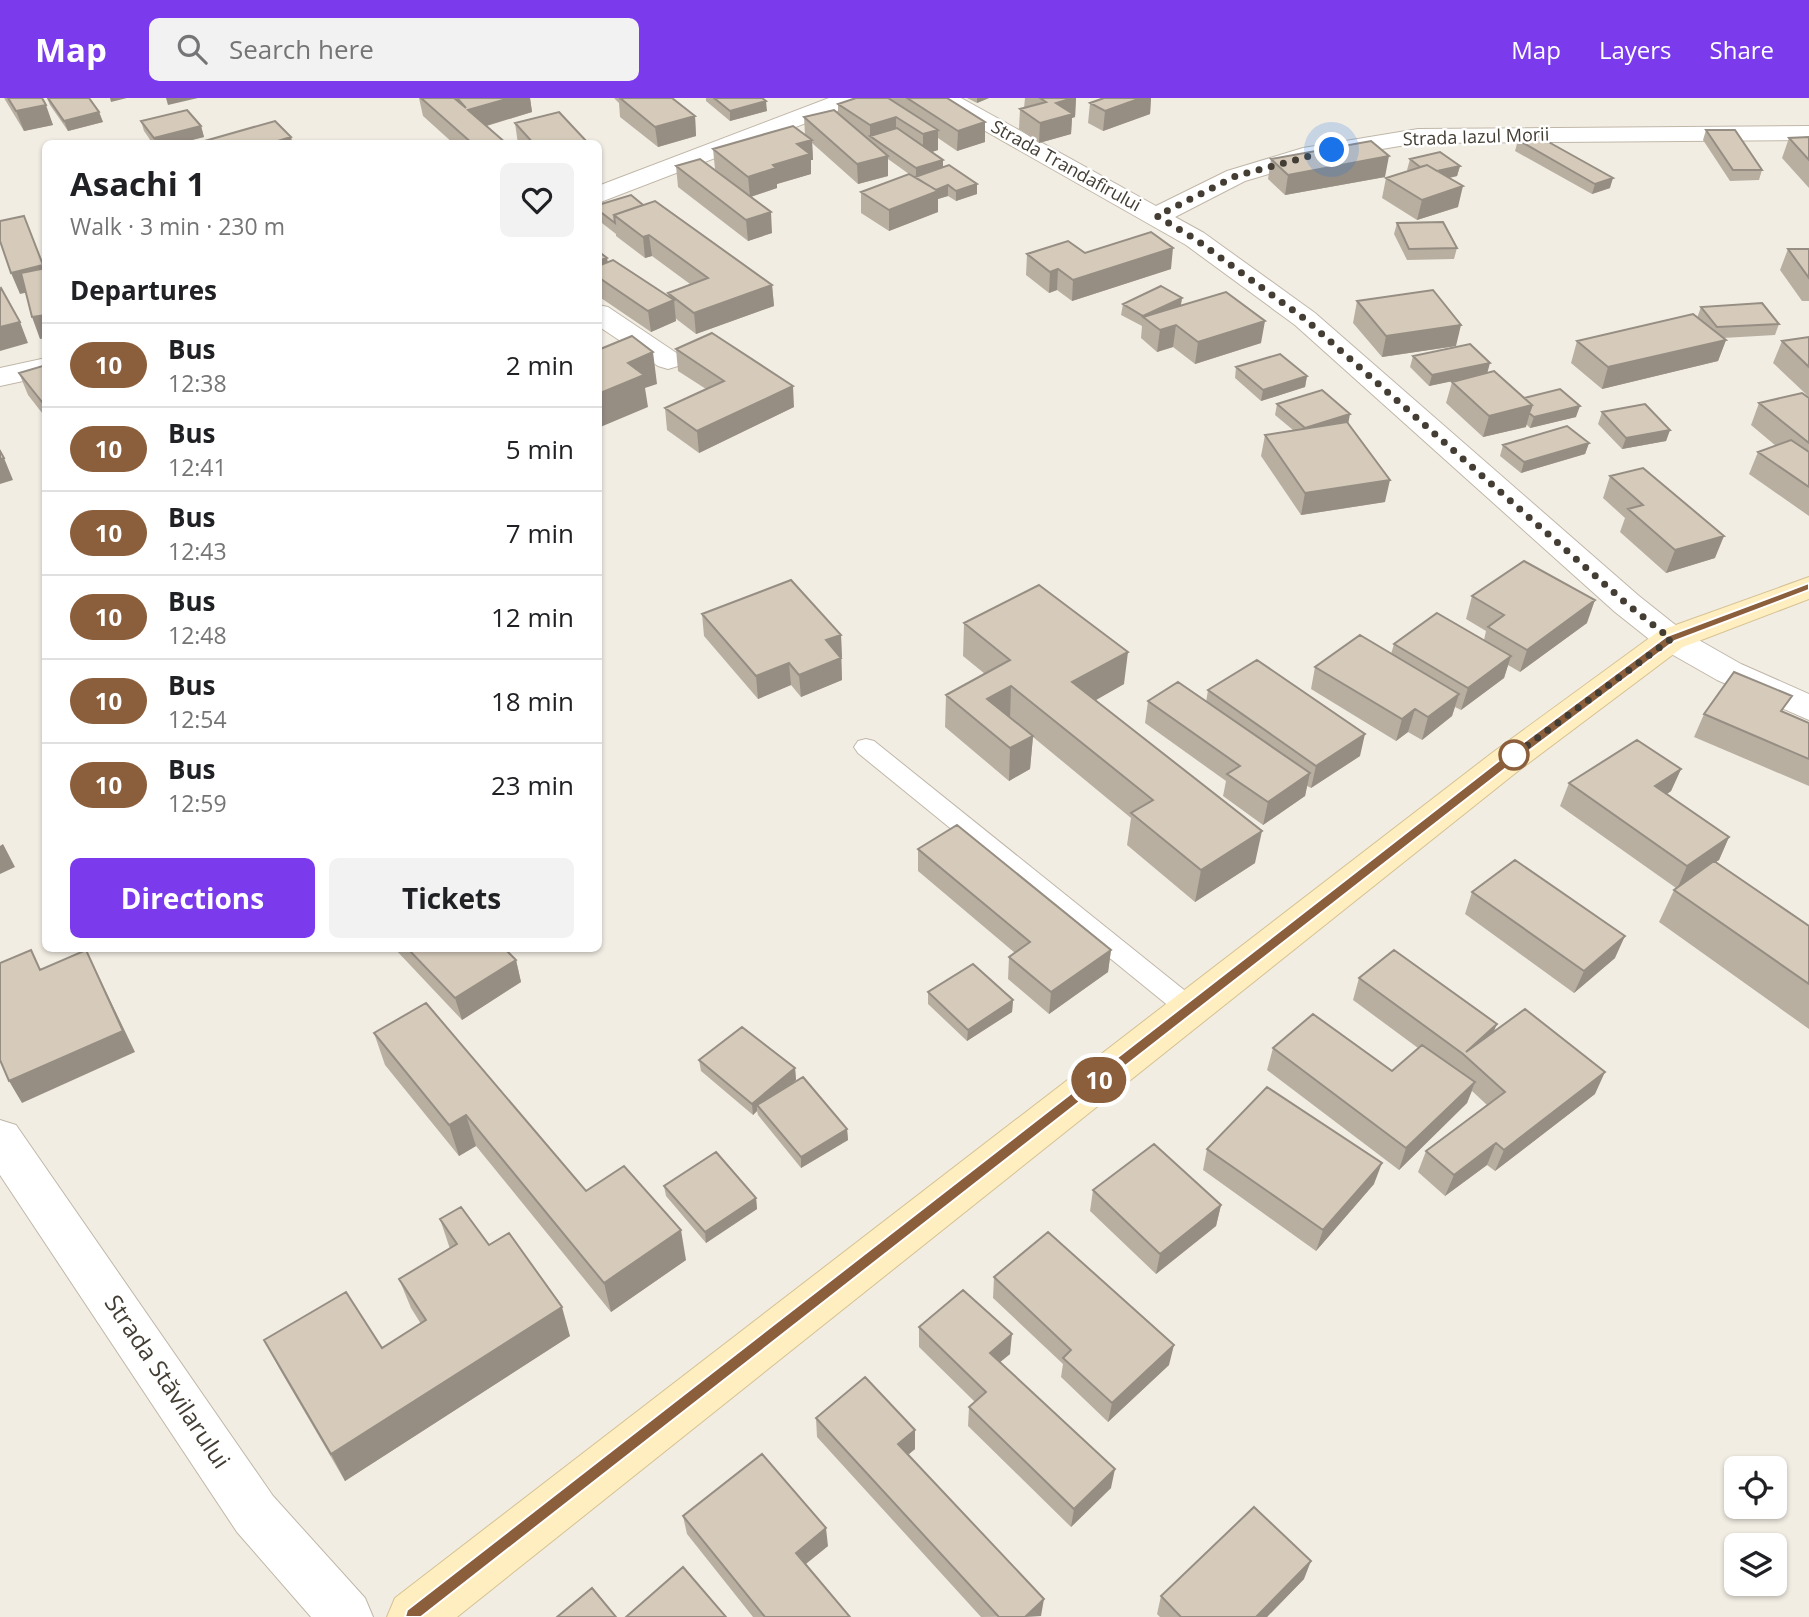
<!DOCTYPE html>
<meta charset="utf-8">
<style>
:root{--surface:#fff;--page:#f2f2f2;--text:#202124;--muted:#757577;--line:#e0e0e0;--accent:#7c3aed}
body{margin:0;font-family:"Open Sans",sans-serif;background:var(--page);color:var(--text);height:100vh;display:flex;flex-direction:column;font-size:26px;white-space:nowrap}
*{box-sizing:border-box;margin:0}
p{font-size:23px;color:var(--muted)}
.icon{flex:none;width:38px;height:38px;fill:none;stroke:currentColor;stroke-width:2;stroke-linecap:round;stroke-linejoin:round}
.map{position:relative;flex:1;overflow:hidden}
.side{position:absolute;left:42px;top:42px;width:560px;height:812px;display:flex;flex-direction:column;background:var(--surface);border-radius:10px;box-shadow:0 2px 5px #0004}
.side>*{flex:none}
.badge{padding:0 14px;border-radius:23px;font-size:24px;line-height:46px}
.fabs{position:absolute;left:1724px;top:1358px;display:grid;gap:14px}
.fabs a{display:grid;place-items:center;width:63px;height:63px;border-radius:10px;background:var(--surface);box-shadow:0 2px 5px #0004;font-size:35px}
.you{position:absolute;width:35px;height:35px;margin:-18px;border:5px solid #fff;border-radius:50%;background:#1a73e8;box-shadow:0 0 0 10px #1a73e833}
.map>.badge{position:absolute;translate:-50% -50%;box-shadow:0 0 0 4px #fff}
h2{padding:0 28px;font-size:26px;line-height:63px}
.round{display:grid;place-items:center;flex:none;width:74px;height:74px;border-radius:10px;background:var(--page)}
.headline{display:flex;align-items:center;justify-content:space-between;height:119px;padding:0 28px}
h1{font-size:33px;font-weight:700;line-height:52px}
.cta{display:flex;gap:14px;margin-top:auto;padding:14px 28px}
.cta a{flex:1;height:80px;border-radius:10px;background:var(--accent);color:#fff;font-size:28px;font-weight:700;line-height:80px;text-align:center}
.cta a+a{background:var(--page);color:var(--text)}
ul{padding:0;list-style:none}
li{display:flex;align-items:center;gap:21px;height:84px;padding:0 28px;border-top:2px solid var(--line)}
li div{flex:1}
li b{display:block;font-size:26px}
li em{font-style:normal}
li .badge{min-width:77px;font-weight:700;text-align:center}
header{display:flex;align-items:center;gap:42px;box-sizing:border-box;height:98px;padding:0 35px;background:var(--accent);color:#fff}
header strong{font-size:33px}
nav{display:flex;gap:38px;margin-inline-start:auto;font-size:24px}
.search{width:490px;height:63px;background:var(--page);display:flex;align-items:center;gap:18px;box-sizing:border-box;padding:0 24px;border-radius:10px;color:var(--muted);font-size:26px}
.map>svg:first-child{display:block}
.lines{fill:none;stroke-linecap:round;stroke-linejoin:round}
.lane-casing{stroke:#c0b7a8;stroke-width:2}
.street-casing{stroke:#c0b7a8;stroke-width:2}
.secondary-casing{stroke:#d5c294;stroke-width:2}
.lane{fill:#fff;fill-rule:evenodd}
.street{fill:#fff;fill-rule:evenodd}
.secondary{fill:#ffeebf;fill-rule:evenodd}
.wall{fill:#b8afa1}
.shaded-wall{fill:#968e83}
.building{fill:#d6cbbb;stroke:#968e83;stroke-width:2}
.line{fill:#8b5e3c;stroke:#fff;stroke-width:2}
.walk{stroke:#433d33;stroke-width:7;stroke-dasharray:0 12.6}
.stop-dot{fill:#fff;stroke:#8b5e3c;stroke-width:3.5}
.labels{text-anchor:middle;stroke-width:5;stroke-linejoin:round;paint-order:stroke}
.far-street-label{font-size:18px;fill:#433d33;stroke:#fff}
.near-street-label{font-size:24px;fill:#433d33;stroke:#fff}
</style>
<header>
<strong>Map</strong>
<div class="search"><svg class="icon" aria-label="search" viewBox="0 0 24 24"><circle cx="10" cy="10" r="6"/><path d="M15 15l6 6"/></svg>Search here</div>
<nav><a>Map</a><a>Layers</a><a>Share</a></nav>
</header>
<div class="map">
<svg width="1809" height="1519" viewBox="0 0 1809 1519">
<rect width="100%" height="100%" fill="#f2ede3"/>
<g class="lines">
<defs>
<path id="lane" d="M866,641L874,643L1199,904L1203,911L1199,918L1190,921L1181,918L858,655L854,649L858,643Z"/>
<path id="street" d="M829,0H862L858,5L598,105V88Z
M932,0H961L1156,108L1227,73L1303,50L1418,31L1809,28V42L1418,45L1315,62L1245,83L1175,119L1204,135L1315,215L1639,498L1683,533L1741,566L1809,596V622L1717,582L1659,549L1615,514L1295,227L1186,147L936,5Z
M598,207L608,209L678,256L682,262L678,268L668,271L658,268L598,228Z
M46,260V278L0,288V270Z
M0,1022L16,1027L273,1398L365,1500L373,1519H311L237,1434L0,1077Z"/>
<path id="secondary" d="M1809,479V501L1683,549L1518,673L457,1519H387L395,1500L1492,655L1659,533Z"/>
</defs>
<!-- lane casing -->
<use href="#lane" class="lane-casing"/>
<!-- street casing -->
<use href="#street" class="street-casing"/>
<!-- secondary casing -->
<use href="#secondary" class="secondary-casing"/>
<!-- lane -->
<use href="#lane" class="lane"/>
<!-- street -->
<use href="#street" class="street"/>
<!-- secondary -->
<use href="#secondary" class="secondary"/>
</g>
<!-- wall -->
<path class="wall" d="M4,0H42L53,27L24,33Z
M47,0H89L99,14L103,24L68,33L50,7Z
M419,0H530L532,14L487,28L507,46H454L423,18Z
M614,0H672L695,18L696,38L658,49L620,19L619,5Z
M706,0H762L767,13L730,23L706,3Z
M856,0H947L985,44L957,53L938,40V52L931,54L943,70L977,86V96L956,103L948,98L938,101V114L889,133L861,115V94L909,76L888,61V78L858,86L812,45L813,62H811V76L777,86V90L751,99L772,135L748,143L678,89L676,68L732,85L715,71L713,51L805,37L804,19L838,15V6Z
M967,0H989L977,5Z
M1025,0H1076L1075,19L1072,20L1071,36L1039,45L1019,31L1020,11L1024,10Z
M1100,0H1151L1150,16L1103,33L1088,25L1090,5L1101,1Z
M141,23L201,28L204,39L176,46H153L144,33Z
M515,25L589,46H518Z
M1706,32L1762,72L1759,82L1730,83L1703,42Z
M1809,39V90L1782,60L1789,40Z
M1518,42L1610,90L1592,96L1515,53Z
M1271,61L1385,79L1285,97L1268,81Z
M1410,61L1460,68L1457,78L1449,80L1458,109L1417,122L1382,100L1386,80L1409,73L1407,72Z
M598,107H643L772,187L774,208L696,236L675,220L676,223L651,234L598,198V153L607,160L608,165L669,199L668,195L690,186L652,158L645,160L616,138V136L598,122Z
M1397,125L1457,150L1454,161L1407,162L1394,136Z
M1788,151H1809V203H1802L1780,172Z
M1085,155L1171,171L1072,203L1057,192L1049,195L1026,177L1027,156Z
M1182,200L1181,207L1261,245L1195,266L1173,249L1157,254L1141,240L1142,228L1121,217L1123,206Z
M1357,203L1456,248L1382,259L1353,225Z
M1701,209L1779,226L1775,237L1723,240L1726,242L1718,263L1602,291L1571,265L1577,243L1697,220Z
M1809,239V299L1773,265L1782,243Z
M676,251L794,309L699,355L667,332L665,310L706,291L678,273Z
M1413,258L1487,275L1524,300L1576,319L1530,330L1526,326V329L1483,339L1446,305L1452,284L1470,279L1429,288L1410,269Z
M46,267V320L28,297L19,275Z
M1236,269L1307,278L1305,289L1261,303L1235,280Z
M1809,300V418L1749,376L1758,354L1776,348L1751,327L1759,305Z
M1277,306L1348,325L1385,404L1301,417L1261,358L1265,337L1293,332L1275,317Z
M1602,314L1670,332L1666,343L1622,351L1598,326Z
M1589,345L1585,356L1521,375L1500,358L1503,347Z
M1610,378L1715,460L1666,475L1620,434L1625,420L1603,400Z
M1472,498L1587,525L1520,574L1508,567L1504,580L1461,612L1455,609L1452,618L1422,642L1408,634L1396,643L1311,591L1315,569L1391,556L1394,546L1484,542L1486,533L1466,521Z
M702,516L841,537L842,582L801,599L791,587L758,601L704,538Z
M964,525L1124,586L1095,602L1255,765L1195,804L1127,747L1131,720L1033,639L1030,671L1009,683L945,629L946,597L985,576L963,558Z
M1208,592L1360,658L1311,690L1307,688L1305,698L1263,727L1223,698L1226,683L1145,625L1148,603L1206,604Z
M1784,614L1809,625V688L1694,639L1704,616Z
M1681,671L1671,693L1667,696L1729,739L1719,762L1715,764L1809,828V931L1659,824L1674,792L1676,790L1560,708L1569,685Z
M918,751L1111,852L1108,874L1049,916L1008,881L1009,859L1015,855L918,773Z
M1472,794L1615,860L1574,895L1465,816Z
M394,850H504L516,862L521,884L462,922Z
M1359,880L1493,934L1595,996L1495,1073L1487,1067L1445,1098L1418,1074L1426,1053L1487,1007L1472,993L1467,1005L1399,1072L1267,972L1273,950L1392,973L1418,950L1353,902Z
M928,894L1013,902L1012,914L967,943L928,906Z
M374,935L586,1093L686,1162L611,1214L476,1048L459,1058L385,967Z
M699,962L795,970L796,982L788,988L847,1031L848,1042L801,1070L758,1017L757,1013L753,1017L701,973Z
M1207,1051L1374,1086L1316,1153L1203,1072Z
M664,1088L756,1100L757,1111L706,1145L666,1098Z
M1093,1092L1221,1107L1216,1128L1156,1176L1090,1113Z
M440,1121L489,1147L570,1238L345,1383L279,1270L264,1242L382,1250L421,1226L411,1210L399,1181L450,1151Z
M994,1179L1169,1267L1108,1324L1061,1279L1063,1266L993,1200Z
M919,1229L1010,1256L1000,1264L1111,1390L1071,1429L968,1328L969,1309L975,1304L919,1249Z
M816,1320L915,1332V1351L908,1357L1041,1518L981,1519L817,1339Z
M683,1418L828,1448L806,1466L850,1519H753L687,1436Z
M1304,1481L1267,1519H1160L1157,1516L1161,1498Z"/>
<!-- shaded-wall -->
<path class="shaded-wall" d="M110,0H127L111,4Z
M166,0H198L168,7Z
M510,0H530L532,14L472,32L468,12Z
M977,0H989L977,5Z
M1073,0H1076L1075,19L1072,20L1071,36L1039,45L1040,25L1056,5Z
M1130,0H1151L1150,16L1103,33L1105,13Z
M766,3L767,13L730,23V13Z
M46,7L53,27L24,33L16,13Z
M99,14L103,24L68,33L64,23Z
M695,18L696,38L658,49L655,29Z
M896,19V39L870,38V27Z
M985,24V44L957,53L958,33Z
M201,28L204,39L176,46H155L154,40Z
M938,32V52L923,57V36Z
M291,39L293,46H268Z
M812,42L813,62H811V76L777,86V90L750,99L748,79L773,67L797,46Z
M888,58V78L858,86L857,66Z
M1389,58L1385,79L1285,97L1288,77Z
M943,62V72L916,81V70Z
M1460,68L1457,78L1426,85L1428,75Z
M1613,80L1610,90L1592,96L1595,86Z
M977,86V96L956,103V93Z
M948,87V98L938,101V114L889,133V112L931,93Z
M1463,88L1458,109L1417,122L1422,102Z
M771,114L772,135L748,143L746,122Z
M649,137L652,158L645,160L643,139Z
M1173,150L1171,171L1072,203L1073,182Z
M607,160L610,181L598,179V163Z
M43,167L46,174V190L20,196L11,175Z
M1058,171L1057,192L1049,195L1050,174Z
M772,187L774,208L696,236L694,215Z
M1182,200L1180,211L1143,219L1142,229L1143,218Z
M674,202L676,223L651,234L648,213Z
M46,217V240L40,241L32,219Z
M1265,223L1261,245L1195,266L1198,244Z
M20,224L28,245L0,253V229Z
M1176,227L1173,249L1157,254L1160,232Z
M1461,227L1456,248L1382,259L1386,238Z
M1726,242L1718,263L1602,291L1608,269Z
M653,254L657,286L645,290L648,309L598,330V296L628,265Z
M1490,265L1487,276L1429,288L1432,277Z
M1307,278L1305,289L1261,303L1263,292Z
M793,288L794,309L699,355L697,333Z
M1532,307L1526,329L1483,339L1489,318Z
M1580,308L1576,319L1530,330L1534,319Z
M1350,316L1348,327L1305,330Z
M1670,332L1666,343L1622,351L1626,340Z
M1589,345L1585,356L1521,375L1524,364Z
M4,360L13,382L0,386V361Z
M1390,382L1385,404L1301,417L1305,395Z
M1724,438L1715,460L1666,475L1675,452Z
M1595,502L1587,525L1520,574L1527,552Z
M841,537L842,559L827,565L826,542Z
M1128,554L1124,586L1070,617L1072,584Z
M1511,558L1504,580L1461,612L1468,590Z
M841,560L842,582L801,599L799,577Z
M789,565L791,587L758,601L756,578Z
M1011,588L1010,620L987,601Z
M1459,596L1452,618L1422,642L1428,619Z
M1415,611L1408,634L1396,643L1402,621Z
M1365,636L1360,658L1311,690L1316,668Z
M1033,638L1030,671L1009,683L1010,650Z
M1681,671L1671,693L1646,711L1655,688Z
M1310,675L1305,698L1263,727L1268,704Z
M1262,733L1255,765L1195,804L1201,772Z
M1729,739L1719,762L1677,791L1687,768Z
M3,746L15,769L0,776V748Z
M1625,838L1615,860L1574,895L1584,873Z
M86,852L135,954L22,1005L9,983Z
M1111,852L1108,874L1049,916L1051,894Z
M516,862L521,884L462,922L455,900Z
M1013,902L1012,914L967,943L968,932Z
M1497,926L1488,947L1466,954Z
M795,970L796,982L760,1011L757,1007V1013L753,1017L752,1006Z
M1605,974L1595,996L1495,1073L1504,1052Z
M1475,984L1467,1005L1399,1072L1406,1050Z
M466,1017L476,1048L459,1058L449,1027Z
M847,1031L848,1042L801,1070V1059Z
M1496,1045L1487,1067L1445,1098L1454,1077Z
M1382,1065L1374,1086L1316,1153L1323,1132Z
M756,1100L757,1111L706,1145L705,1134Z
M1221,1107L1216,1128L1156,1176L1160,1156Z
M681,1132L686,1162L611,1214L604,1185Z
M562,1209L570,1238L345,1383L331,1356Z
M1012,1236L1010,1256L988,1274L990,1255Z
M1174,1247L1169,1267L1108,1324L1112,1305Z
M915,1332V1351L898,1365V1346Z
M1115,1371L1111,1390L1071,1429L1074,1411Z
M826,1430L828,1448L798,1472L796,1455Z
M1311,1463L1304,1481L1267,1519H1256Z
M1044,1501L1041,1518L1025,1519Z"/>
<!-- building -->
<path class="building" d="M8,0H42L46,7L16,13Z
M48,0H89L99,14L64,23Z
M421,0H454L466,10L457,0H510L468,12L507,46H473Z
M620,0H672L695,18L655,29Z
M714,0H762L766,3L730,13Z
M856,0H888L938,32L923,36L896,19L870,27L838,6Z
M907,0H947L985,24L958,33Z
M1040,0H1073L1056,5L1073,16L1040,25L1020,11L1046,4Z
M1104,0H1141L1105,13L1090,5Z
M187,12L201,28L154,40L141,23Z
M834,12L888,58L857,66L804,19Z
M559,14L589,46H534L515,25Z
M275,23L291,39L268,46H194Z
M793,28L812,42L797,46L810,56L773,67L776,70L748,79L713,51Z
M897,30L943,62L916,70L870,38Z
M1706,32H1735L1762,72H1733Z
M1536,37L1613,80L1595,86L1518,42Z
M1809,39V62L1789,40Z
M1371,43L1389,58L1288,77L1271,61Z
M1440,54L1460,68L1437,73L1427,67L1420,69L1410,61Z
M700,61L771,114L746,122L676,68Z
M949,67L977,86L956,93L948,87L936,92L915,79Z
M1427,67L1463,88L1422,102L1386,80Z
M909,76L938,93L889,112L861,94Z
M631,97L643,107L614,117L615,125L598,112V107Z
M655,103L772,187L694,215L668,195L708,180L649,137L643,139L614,117Z
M24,118L43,167L11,175L0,143V123Z
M1443,124L1457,150L1409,151L1397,125Z
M1151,134L1173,150L1073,182L1058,171L1050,174L1027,156L1068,143L1085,155Z
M1788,151H1809V180Z
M598,153L607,160L598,163Z
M613,162L674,202L648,213L598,179V168Z
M46,170V217L32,219L21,175Z
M1161,188L1182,200L1143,218L1123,206Z
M1,190L20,224L0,229V191Z
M1433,192L1461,227L1386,238L1357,203Z
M1226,194L1265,223L1198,244L1176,227L1160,232L1143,219Z
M1762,205L1779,226L1717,229L1701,209Z
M1693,216L1726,242L1608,269L1577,243Z
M712,235L793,288L697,333L665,310L724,283L676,251Z
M632,238L653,254L628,265L644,277L598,296V252Z
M1809,239V269L1782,243Z
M1470,246L1490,265L1432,277L1413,258Z
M1280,256L1307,278L1263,292L1236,269Z
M46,267V309L19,275Z
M1494,273L1532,307L1489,318L1452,284Z
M1560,291L1580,308L1534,319L1529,315L1532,307L1524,300Z
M1322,292L1350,316L1305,330L1277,306Z
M1802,295L1809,300V345L1759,305Z
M1645,306L1670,332L1626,340L1602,314Z
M1347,324L1390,382L1305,395L1265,337Z
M1567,328L1589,345L1524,364L1503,347Z
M1791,342L1809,354V389L1758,354Z
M0,353L4,360L0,361Z
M1643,370L1724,438L1675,452L1628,411L1643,407L1610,378Z
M1524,463L1595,502L1527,552L1488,529L1504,517L1472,498Z
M791,482L841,537L826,542L841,560L799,577L789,565L756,578L702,516Z
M1039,487L1128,554L1072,584L1262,733L1201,772L1131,715L1153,702L1011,588L987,601L1033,638L1010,650L946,597L1010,562L964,525Z
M1437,515L1511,558L1468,590L1394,546Z
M1360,537L1459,596L1428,619L1415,611L1402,621L1315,569Z
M1257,562L1365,636L1316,668L1208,592Z
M1734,574L1792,598L1781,613L1809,625V661L1704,616Z
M1178,584L1310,675L1268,704L1227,676L1240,668L1148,603Z
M1637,642L1681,671L1655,688L1729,739L1687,768L1569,685Z
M957,727L1111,852L1051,894L1009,859L1030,844L918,751Z
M1515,762L1625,838L1584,873L1472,794Z
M1714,763L1809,828V886L1674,792Z
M407,850H504L516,862L455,900Z
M31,852L40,872L86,852L123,933L9,983L0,962V865Z
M1394,852L1497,926L1466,954L1525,911L1605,974L1504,1052L1496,1045L1454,1077L1426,1053L1505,994L1463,956L1359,880Z
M973,866L1013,902L968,932L928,894Z
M426,905L586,1093L624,1068L681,1132L604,1185L466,1017L449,1027L374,935Z
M1313,916L1392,973L1422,947L1475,984L1406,1050L1273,950Z
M742,929L795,970L752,1006L699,962Z
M803,979L847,1031L801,1059L757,1007Z
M1267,989L1382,1065L1323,1132L1207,1051Z
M1154,1046L1221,1107L1160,1156L1093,1092Z
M716,1054L756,1100L705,1134L664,1088Z
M461,1109L489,1147L509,1135L562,1209L331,1356L264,1242L346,1194L382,1250L426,1222L399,1181L457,1146L440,1121Z
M1048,1134L1174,1247L1112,1305L1063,1260L1071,1252L994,1179Z
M963,1192L1012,1236L990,1255L1115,1371L1074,1411L969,1309L986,1294L919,1229Z
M865,1279L915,1332L898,1346L1044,1501L1025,1519H999L816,1320Z
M762,1356L826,1430L796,1455L850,1519H765L683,1418Z
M1254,1409L1311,1463L1256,1519H1181L1161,1498Z
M683,1469L726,1519H626Z
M592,1490L616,1519H557Z"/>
<!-- line -->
<path class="line" d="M1809,485V492L1675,543L1510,667L421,1519H405L407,1512L1501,661L1667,538Z"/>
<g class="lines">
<!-- walk -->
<path class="walk" d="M1332,52L1236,78L1157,118L1195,141L1305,221L1627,506L1671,541L1505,664L1514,657"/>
</g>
<!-- markers -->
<circle class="stop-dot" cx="1514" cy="657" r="14"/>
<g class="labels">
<!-- far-street labels -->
<g class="far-street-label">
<text transform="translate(1476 39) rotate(-2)" y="6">Strada Iazul Morii</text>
<text transform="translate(1066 68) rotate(29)" y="6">Strada Trandafirului</text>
</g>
<!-- near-street labels -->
<g class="near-street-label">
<text transform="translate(167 1284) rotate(56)" y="8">Strada Stăvilarului</text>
</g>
</g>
</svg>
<div class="fabs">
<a><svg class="icon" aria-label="locate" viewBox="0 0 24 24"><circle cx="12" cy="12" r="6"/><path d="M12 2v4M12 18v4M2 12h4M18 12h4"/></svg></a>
<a><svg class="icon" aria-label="layers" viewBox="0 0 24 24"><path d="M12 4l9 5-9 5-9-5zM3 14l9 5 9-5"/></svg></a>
</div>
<div class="you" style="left:1332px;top:52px"></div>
<b class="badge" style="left:1099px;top:982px;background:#8b5e3c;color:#fff">10</b>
<section class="side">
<div class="headline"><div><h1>Asachi 1</h1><p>Walk · 3 min · 230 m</p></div><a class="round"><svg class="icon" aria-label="heart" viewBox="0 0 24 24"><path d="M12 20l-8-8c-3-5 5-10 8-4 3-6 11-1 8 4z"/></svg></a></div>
<h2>Departures</h2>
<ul>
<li><span class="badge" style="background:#8b5e3c;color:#fff">10</span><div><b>Bus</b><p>12:38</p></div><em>2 min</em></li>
<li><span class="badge" style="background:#8b5e3c;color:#fff">10</span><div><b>Bus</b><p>12:41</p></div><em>5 min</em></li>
<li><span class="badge" style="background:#8b5e3c;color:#fff">10</span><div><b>Bus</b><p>12:43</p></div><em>7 min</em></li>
<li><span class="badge" style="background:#8b5e3c;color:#fff">10</span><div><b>Bus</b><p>12:48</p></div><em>12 min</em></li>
<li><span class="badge" style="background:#8b5e3c;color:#fff">10</span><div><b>Bus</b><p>12:54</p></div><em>18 min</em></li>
<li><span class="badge" style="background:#8b5e3c;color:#fff">10</span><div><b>Bus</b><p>12:59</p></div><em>23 min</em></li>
</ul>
<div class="cta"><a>Directions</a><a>Tickets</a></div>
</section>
</div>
